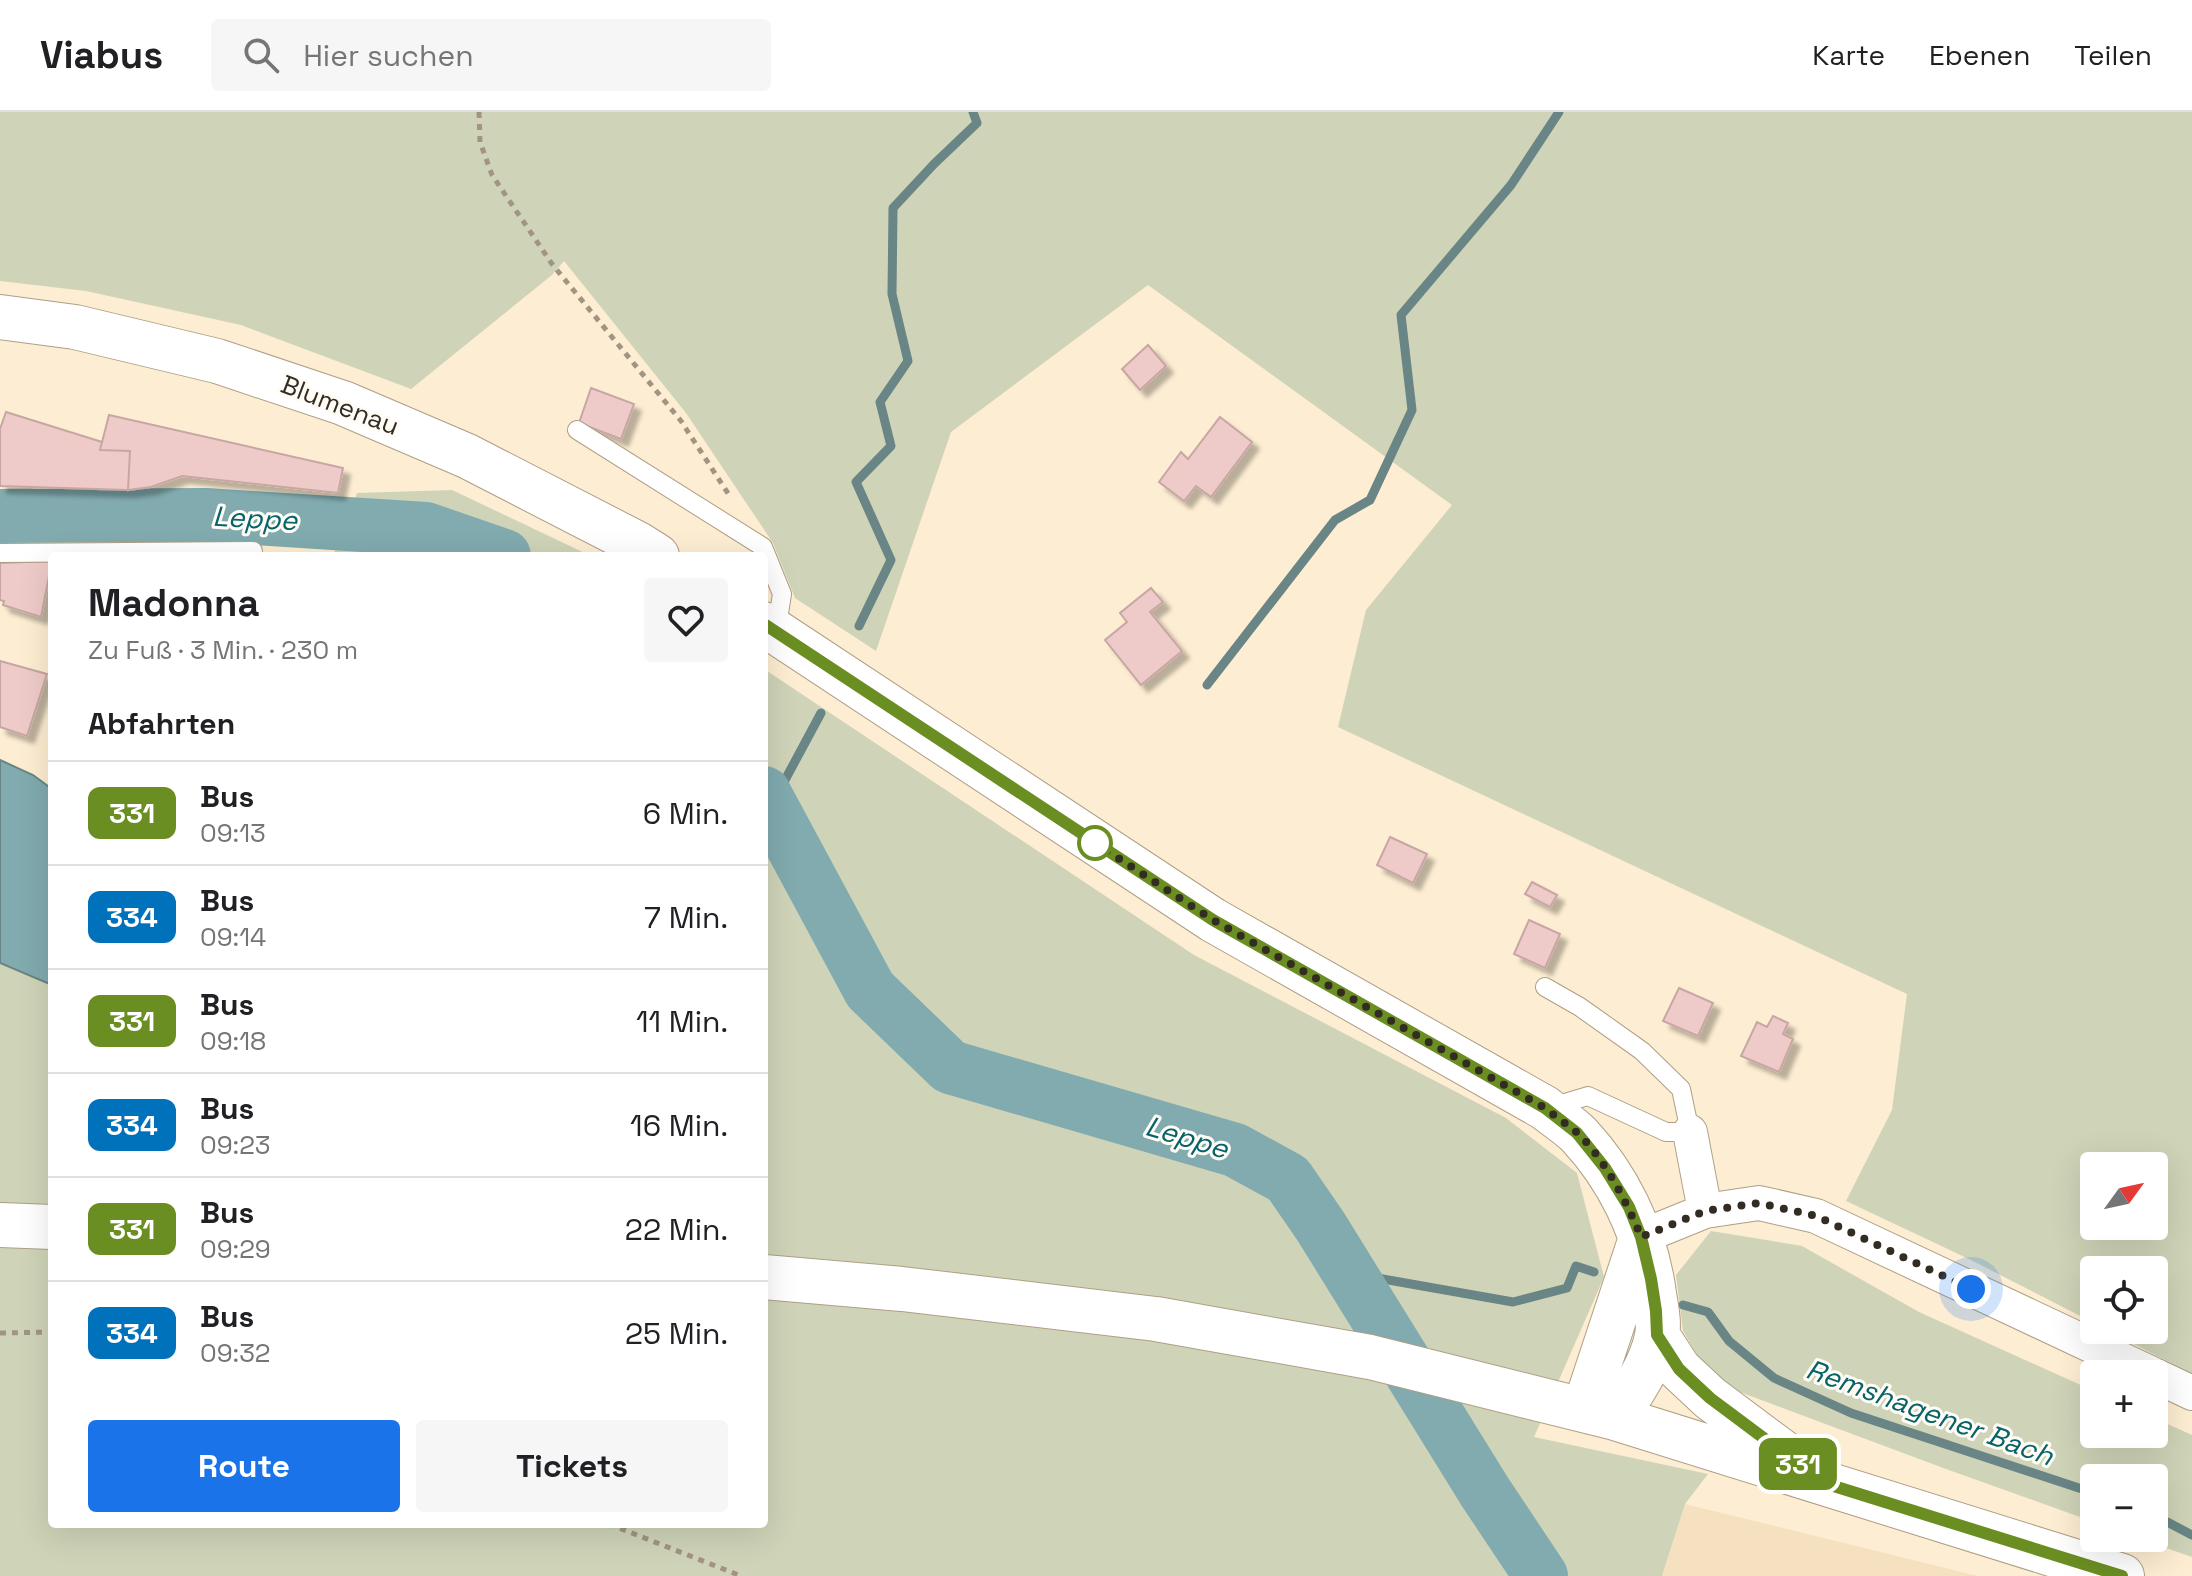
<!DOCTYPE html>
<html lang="de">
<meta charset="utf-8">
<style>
:root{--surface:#fff;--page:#f6f6f6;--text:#202124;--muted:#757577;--line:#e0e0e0;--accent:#1a73e8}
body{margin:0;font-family:"Space Grotesk",sans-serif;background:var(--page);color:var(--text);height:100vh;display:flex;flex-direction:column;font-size:30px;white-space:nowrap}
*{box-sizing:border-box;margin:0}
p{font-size:26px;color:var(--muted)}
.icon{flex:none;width:44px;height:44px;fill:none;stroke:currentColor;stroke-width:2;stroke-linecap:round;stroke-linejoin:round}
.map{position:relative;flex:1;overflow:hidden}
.sheet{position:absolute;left:48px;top:440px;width:720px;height:976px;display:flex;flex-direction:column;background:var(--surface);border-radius:8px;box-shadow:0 8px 32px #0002}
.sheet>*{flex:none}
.badge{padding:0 16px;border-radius:12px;font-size:28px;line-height:52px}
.needle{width:52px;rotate:57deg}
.controls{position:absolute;left:2080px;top:1040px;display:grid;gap:16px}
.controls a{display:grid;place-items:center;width:88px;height:88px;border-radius:8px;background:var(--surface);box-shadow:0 8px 32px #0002;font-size:40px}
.you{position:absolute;width:40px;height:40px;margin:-20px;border:6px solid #fff;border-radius:50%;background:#1a73e8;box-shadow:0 0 0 12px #1a73e833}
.map>.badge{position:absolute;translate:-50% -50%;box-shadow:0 0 0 4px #fff}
h2{padding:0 40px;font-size:30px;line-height:72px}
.round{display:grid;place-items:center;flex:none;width:84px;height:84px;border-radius:8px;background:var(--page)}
.headline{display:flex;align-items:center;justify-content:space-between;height:136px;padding:0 40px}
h1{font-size:38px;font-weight:700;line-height:60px}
.button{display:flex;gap:16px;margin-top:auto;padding:16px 40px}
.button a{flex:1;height:92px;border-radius:8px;background:var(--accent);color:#fff;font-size:32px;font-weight:700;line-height:92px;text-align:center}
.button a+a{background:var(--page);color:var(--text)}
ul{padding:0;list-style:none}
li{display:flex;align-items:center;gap:24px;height:104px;padding:0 40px;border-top:2px solid var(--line)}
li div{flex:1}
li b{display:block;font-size:30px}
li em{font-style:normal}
li .badge{min-width:88px;font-weight:700;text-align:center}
header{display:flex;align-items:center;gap:48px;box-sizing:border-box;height:112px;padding:0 40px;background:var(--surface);border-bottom:2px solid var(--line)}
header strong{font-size:38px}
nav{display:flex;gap:44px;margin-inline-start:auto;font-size:28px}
.search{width:560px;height:72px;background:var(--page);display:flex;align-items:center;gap:20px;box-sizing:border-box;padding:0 28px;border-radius:8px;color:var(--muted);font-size:30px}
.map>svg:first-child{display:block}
.built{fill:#f5e1bf}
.green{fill:#cfd4b8;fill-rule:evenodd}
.water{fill:#81abaf;stroke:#698585;stroke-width:2}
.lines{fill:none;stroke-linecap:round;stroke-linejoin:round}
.stream{stroke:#698585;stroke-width:9}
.river{stroke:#81abaf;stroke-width:54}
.building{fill:#eecbc9;stroke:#c7a6a4;stroke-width:2;filter:url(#shadow)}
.service-casing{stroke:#ae9f85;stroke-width:20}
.minor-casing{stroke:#ae9f85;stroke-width:36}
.secondary-casing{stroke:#ae9f85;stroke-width:46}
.path{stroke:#a19582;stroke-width:5;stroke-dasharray:6 6;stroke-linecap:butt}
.service{stroke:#fff;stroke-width:18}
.minor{stroke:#fff;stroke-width:34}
.secondary{stroke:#fff;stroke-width:44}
.line-casing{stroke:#fff;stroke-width:18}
.line{stroke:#6b8e23;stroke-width:12}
.walk{stroke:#322c22;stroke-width:8;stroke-dasharray:0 14.4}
.stop-dot{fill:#fff;stroke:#6b8e23;stroke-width:4}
.labels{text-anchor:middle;stroke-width:6;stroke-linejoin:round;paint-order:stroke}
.street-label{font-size:26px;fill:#322c22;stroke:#fffcf6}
.water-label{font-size:28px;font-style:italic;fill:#056369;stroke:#fffcf6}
</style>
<header>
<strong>Viabus</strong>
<div class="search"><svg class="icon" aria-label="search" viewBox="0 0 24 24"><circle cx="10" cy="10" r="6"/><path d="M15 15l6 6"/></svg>Hier suchen</div>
<nav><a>Karte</a><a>Ebenen</a><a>Teilen</a></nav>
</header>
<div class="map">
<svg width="2192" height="1464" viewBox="0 0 2192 1464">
<defs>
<filter id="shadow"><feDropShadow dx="7" dy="7" stdDeviation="2" flood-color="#0004"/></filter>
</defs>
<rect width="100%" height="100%" fill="#fdedd2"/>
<!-- built -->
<path class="built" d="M1685,1392L1978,1464H1662Z"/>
<!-- green -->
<path class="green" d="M0,0H2192V1262L2107,1218H2154V1158H2094V1211L1971,1148L1846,1089L1892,998L1907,882L1338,615L1366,498L1452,393L1148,173L951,320L876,539L795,486L773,431L686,301L564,149L552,163L411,277L241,213L86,179L0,169ZM2154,1054V1114H2094V1054Z
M452,378L591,444H404L358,440L379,444H333L357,381Z
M764,557L1194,843L1506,1006L1577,1061L1604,1165L1534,1325L1708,1362L1685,1392L1662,1464H0V847L52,860V1412H764Z
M1711,1119L1802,1134L1919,1200L2094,1279V1322H2154V1306L2192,1323V1445L2138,1426H2154V1366H2094V1410L1946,1357L1713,1270L1683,1219L1676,1163Z"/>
<!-- water -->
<path class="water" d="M0,648L33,663L52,677V873L0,851Z"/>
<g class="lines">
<!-- stream -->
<path class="stream" d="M859,514L891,448L856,370L891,334L880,290L908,249L892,182L893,96L934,52L977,11L973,0
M1207,573L1335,408L1370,388L1412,298L1401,203L1511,73L1559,0
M771,694L821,601
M1349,1161L1513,1190L1567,1176L1576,1154L1594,1160
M1683,1193L1708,1200L1729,1229L1774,1266L1851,1301L2094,1381
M2154,1403L2192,1423"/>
<!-- river -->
<path class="river" d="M0,404L206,403L426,417L504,444
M764,681L870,878L950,955L1235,1038L1288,1067L1321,1115L1485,1380L1541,1464"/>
</g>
<!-- building -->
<path class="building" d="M1148,233L1166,254L1140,278L1122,257Z
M591,276L634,292L621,327L579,311Z
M6,300L102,330L100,338L130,339L128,378L0,374V317Z
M109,303L343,356L338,381L182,364L151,375L128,378L130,339L100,338Z
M1220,305L1252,330L1211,385L1196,374L1184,389L1159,370L1181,340L1188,347Z
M52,449L41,505L3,493L4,489L0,488V451Z
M1151,476L1163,490L1150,500L1182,539L1141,573L1105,528L1127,510L1120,501Z
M0,549L47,562L27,624L0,615Z
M1390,725L1427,742L1413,771L1377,753Z
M1532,770L1557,783L1550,795L1525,782Z
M1529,808L1560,822L1545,856L1514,842Z
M1679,876L1713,891L1698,924L1663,909Z
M1773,904L1788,911L1783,922L1793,927L1779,960L1741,944L1757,910L1767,915Z"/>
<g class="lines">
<defs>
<path id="service" d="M577,318L763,435L782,482L776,520
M0,441L253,439
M1545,875L1580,895L1642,939L1681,977L1690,1020H1666L1588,984L1548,996"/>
<path id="minor" d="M1690,1020L1705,1099
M1641,1125L1705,1099L1759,1091L1816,1104L2152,1262
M2154,1263L2192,1281"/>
<path id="secondary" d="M0,205L75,215L217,249L343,291L467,344L638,432L657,444
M764,512L1213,808L1545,996C1556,1005 1569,1013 1579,1023C1618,1065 1644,1118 1653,1175C1655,1191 1660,1209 1657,1224C1651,1254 1632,1281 1615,1306
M0,1113L52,1115
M764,1165L902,1177L1156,1207L1370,1245L1615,1306L2122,1464
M1657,1223L1679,1257L1710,1286L1796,1350
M1584,1298L1641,1126"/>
</defs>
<!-- service casing -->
<use href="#service" class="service-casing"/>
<!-- minor casing -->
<use href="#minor" class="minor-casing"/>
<!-- secondary casing -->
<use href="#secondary" class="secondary-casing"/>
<!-- path -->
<path class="path" d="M479,0L480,30L492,63L552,152L681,309L731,386
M0,1221L52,1220
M609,1412L741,1464"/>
<!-- service -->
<use href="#service" class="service"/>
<!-- minor -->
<use href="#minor" class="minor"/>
<!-- secondary -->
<use href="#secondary" class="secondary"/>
</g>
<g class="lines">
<defs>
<path id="line" d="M764,512L1213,808L1545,996L1577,1021L1605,1056L1629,1095L1641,1125L1651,1167L1656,1199L1657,1223L1679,1257L1710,1286L1824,1371L2122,1464"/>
</defs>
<!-- line casing -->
<use href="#line" class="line-casing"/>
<!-- line -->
<use href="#line" class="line"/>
<!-- walk -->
<path class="walk" d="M1095,731L1213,808L1545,996C1555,1004 1565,1011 1575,1019C1602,1042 1628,1092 1641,1125L1705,1099L1759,1091L1816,1104L1971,1177"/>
</g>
<!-- markers -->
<circle class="stop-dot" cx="1095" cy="731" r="16"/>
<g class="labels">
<!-- street labels -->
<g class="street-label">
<text transform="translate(340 293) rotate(21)" y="9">Blumenau</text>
</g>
<!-- water labels -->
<g class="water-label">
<text transform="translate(255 406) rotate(3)" y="10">Leppe</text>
<text transform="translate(1187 1025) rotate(17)" y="10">Leppe</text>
<text transform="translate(1930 1300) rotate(20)" y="10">Remshagener Bach</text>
</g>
</g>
</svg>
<div class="controls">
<a><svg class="needle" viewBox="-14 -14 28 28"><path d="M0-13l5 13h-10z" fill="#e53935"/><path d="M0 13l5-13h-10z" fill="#757577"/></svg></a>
<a><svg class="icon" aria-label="locate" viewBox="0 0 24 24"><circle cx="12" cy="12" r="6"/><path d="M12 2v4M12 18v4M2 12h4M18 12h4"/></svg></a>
<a>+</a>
<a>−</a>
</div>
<div class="you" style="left:1971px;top:1177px"></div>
<b class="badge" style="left:1798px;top:1352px;background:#6b8e23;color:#fff">331</b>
<section class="sheet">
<div class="headline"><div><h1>Madonna</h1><p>Zu Fuß · 3 Min. · 230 m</p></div><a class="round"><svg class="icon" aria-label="heart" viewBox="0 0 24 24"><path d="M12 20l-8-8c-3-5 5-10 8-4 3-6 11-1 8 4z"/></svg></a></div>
<h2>Abfahrten</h2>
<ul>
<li><span class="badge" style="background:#6b8e23;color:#fff">331</span><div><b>Bus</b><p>09:13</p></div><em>6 Min.</em></li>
<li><span class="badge" style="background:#0072bc;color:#fff">334</span><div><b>Bus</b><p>09:14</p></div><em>7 Min.</em></li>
<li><span class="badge" style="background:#6b8e23;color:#fff">331</span><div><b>Bus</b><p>09:18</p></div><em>11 Min.</em></li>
<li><span class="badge" style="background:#0072bc;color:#fff">334</span><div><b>Bus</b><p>09:23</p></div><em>16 Min.</em></li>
<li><span class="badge" style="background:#6b8e23;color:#fff">331</span><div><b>Bus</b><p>09:29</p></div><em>22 Min.</em></li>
<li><span class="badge" style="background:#0072bc;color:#fff">334</span><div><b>Bus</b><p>09:32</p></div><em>25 Min.</em></li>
</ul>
<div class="button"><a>Route</a><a>Tickets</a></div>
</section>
</div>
